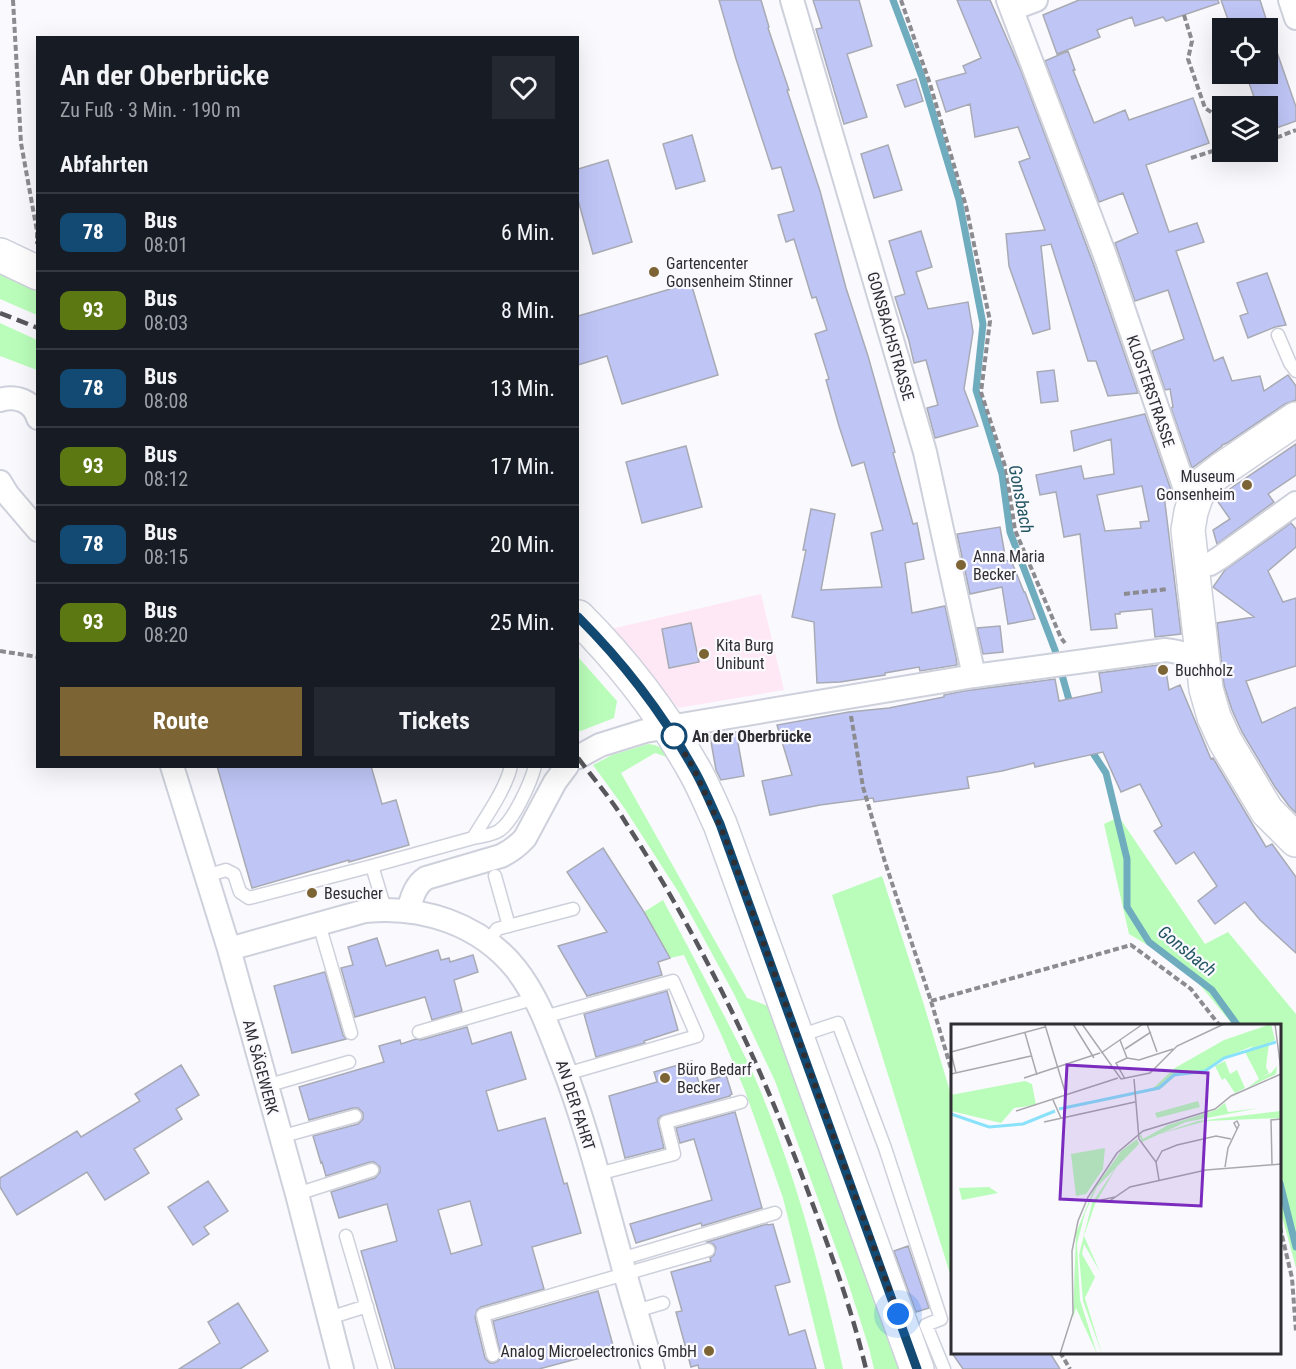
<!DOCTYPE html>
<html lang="de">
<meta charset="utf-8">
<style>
:root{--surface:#171b24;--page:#242831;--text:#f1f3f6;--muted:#9ea1a6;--line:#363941;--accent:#7d6435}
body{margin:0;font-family:"Roboto Condensed",sans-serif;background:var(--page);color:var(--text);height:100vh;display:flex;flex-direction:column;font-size:22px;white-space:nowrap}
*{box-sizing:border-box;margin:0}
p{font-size:20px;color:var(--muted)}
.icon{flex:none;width:33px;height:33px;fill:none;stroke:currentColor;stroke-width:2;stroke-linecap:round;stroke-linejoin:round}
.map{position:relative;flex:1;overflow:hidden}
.drawer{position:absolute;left:36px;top:36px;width:543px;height:732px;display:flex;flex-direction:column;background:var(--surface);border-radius:0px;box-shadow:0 6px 24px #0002}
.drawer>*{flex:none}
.badge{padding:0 12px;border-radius:9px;font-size:21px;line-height:39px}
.buttons{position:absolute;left:1212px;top:18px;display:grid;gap:12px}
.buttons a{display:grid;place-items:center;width:66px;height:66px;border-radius:0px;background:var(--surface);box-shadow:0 6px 24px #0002;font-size:30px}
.you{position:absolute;width:30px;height:30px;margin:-15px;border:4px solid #fff;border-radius:50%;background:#1a73e8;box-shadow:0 0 0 9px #1a73e833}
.map>.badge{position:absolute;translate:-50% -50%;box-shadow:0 0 0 3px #fff}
h2{padding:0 24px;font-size:22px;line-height:54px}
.round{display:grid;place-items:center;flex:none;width:63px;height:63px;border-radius:0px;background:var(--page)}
.headline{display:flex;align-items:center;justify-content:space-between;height:102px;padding:0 24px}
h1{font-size:28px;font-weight:700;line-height:45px}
.button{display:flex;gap:12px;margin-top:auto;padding:12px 24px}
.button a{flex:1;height:69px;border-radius:0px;background:var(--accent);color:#fff;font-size:24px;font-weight:700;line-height:69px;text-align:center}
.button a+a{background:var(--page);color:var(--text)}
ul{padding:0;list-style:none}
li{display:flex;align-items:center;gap:18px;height:78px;padding:0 24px;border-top:2px solid var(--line)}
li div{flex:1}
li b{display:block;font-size:22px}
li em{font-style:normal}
li .badge{min-width:66px;font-weight:700;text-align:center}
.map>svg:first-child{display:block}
.education{fill:#ffe8f6}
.green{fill:#bafdba}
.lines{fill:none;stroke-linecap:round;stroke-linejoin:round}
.stream{stroke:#6eacbe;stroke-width:7}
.building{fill:#bfc6f6;stroke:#a8aab4;stroke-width:1.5;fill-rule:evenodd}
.lane-casing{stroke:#ced0db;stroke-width:15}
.street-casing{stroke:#ced0db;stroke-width:26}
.secondary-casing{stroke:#ced0db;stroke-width:36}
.path{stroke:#8b8b90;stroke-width:4;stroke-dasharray:6 3;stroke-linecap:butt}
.lane{stroke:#fff;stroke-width:12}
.street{stroke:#fff;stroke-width:22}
.secondary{stroke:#fff;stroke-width:33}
.rail{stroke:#57575c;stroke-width:4.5;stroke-dasharray:12 6;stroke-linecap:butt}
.line-casing{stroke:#fff;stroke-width:14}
.line{stroke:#124a73;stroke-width:9}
.walk{stroke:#2e2e33;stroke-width:6;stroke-dasharray:0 10.8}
.poi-dot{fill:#7d6435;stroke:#f9f9fe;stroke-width:2}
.stop-dot{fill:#fff;stroke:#124a73;stroke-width:3}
.labels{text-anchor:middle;stroke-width:4.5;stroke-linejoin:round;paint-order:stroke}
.poi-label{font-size:16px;fill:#2e2e33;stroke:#f9f9fe;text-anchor:start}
.street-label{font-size:16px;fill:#2e2e33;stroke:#f9f9fe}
.stop-label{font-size:16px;font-weight:bold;fill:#2e2e33;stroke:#f9f9fe;text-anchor:start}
.water-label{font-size:18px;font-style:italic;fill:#235562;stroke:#f9f9fe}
.inset-river{fill:none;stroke:#89e2fa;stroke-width:3}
.inset-road{fill:none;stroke:#a8a8ad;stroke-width:1.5}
.view{fill:#7b2cbf;fill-opacity:0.15;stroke:#7b2cbf;stroke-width:3}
.inset-edge{fill:none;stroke:#2e2e33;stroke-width:3}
</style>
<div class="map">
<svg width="1296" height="1369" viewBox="0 0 1296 1369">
<rect width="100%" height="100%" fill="#f9f9fe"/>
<!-- education -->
<path class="education" d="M761,594L784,690L678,708L611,629Z"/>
<!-- green -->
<path class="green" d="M0,273L37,291V315L0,299Z
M0,323L37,340V370L0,356Z
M578,657L617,701L614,718L578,732Z
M648,744C658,745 663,747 667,757L655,753L621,773L747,998L773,1008L904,1369H874L869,1348L846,1276L775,1081L734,994L679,893L625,809L593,765L612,755Z
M1119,817L1205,944L1228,932L1296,1014V1268L1280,1209V1026L1233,1025L1186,968L1129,934L1104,824Z
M882,876L924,1005L952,1098V1280L832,895Z
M663,900C686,943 709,986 731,1029C739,1045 748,1061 755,1078C795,1171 821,1270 843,1369H825L783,1198L745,1091L721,1034L684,955L670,958L644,912Z"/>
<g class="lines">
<!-- stream -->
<path class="stream" d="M893,0L922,77L959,200L983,324L976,390L1002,474L1010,532L1055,650L1071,707
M1089,747L1106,773L1127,859V907L1149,942L1212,990L1238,1026
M1280,1183L1296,1247"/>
</g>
<!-- building -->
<path class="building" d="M719,0H761L769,27L768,28L789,90H787L820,191L846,288L868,356L895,452L893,453L913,524L917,523L924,559L905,563L912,613L945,606L956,657L957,665L920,671L919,667L885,673V675L840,682L817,683L814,622L792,617L806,550H803L811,509L835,514L821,590L882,587L871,533L883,530L864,462L852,466L839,426L826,380L829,379L815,334L827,330L816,297L812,298L794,239L786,242L778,215L794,211L781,167L772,169L736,59Z
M813,0H859L872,46L847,54L867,117L844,124L816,29L822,28Z
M957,0H990L1021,71L1093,263L1138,393L1108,396L1096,361H1088L1051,244L1041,246L1050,329L1033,334L1009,266L1006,234L1045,230L1019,162L1030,158L1018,127L975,137L970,104L946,112L936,81L966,73L963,66L981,58Z
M1079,0H1218L1219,3L1166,21L1163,17L1135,26L1132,17L1097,30L1100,37L1057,54L1043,15Z
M1221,0H1260L1269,28H1231Z
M1270,32L1296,107V121L1268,131V106H1257L1246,74H1268V33Z
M1068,51L1075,70H1073L1094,123L1125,110L1129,120L1193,98L1209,143L1146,165L1169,232L1197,223L1204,242L1176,251L1214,361L1223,357L1232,381L1260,376L1264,391L1288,375L1296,386V400L1285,404L1227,443L1222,445V446L1192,468L1171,408L1173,407L1170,389L1165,390L1152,351L1184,339L1168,290L1135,301L1115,243L1138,233L1123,193L1099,202L1045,61Z
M916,79L923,101L905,107L897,85Z
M692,135L705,181L676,189L663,144Z
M888,145L902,190L874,198L861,154Z
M608,160L632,242L593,254L578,200V169Z
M921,231L932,267L916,272L928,309L968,302L973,332L964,389L978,426L935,438L927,408L938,405L926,360L914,363L909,341L895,297L905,294L889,241Z
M1267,273L1286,325L1275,327L1248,338L1240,316L1248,313L1237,283Z
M691,283L718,375L622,404L607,356L578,365V316Z
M1054,370L1058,401L1041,403L1037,372Z
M1145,414L1172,493L1164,495L1181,634L1155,637L1152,609L1120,612V614H1115L1117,628L1091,630L1080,534L1064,537L1056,492L1040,495L1036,475L1081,466L1084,479L1114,474L1111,439L1074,451L1071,431ZM1142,486L1149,521L1140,522L1141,528L1105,531L1097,495Z
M1296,444V475L1268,494L1274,502L1217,544L1213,530L1230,519L1216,499L1234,486Z
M686,446L702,507L642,523L626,462Z
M1291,523L1296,529V547L1268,571L1283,602L1296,598V666L1246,681L1262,723L1296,707V813L1289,806L1275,787L1242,732L1232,710L1224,685L1217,623L1254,617L1213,587L1225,570Z
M1000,527L1006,561L1011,560L1024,592H1025L1035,619L1008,624L1002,587L970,594L957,534Z
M691,623L699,662L669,668L662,629Z
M1000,626L1003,652L983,654L977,628Z
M1165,664L1169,690L1180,685L1211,759L1213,758L1266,847L1272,844L1296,877V953L1260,920L1245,902L1215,924L1198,901L1217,886L1194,852L1176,864L1154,831L1162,826L1140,784L1121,792L1103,752L1035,767L1034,763L1002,771L967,777L969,788L874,802L873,798L820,805L770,815L762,781L792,775L777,725L849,712L889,708L944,697V695L964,691L1055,679L1059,701L1102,692L1099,673Z
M736,732L744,776L721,780L716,770L710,736Z
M217,766H371L382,804L396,800L409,845L349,862V860L252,888Z
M603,848L644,912L670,958L658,962L662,975L587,996L558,946L607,932L567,872Z
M377,938L386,966L438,950L441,960L449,958L450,962L473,955L478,972L454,980L462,1011L432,1020L425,997L355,1017L341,968L353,965L348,947Z
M325,972L343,1035L346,1039L292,1053L274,986Z
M667,991L678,1030L644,1041L645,1043L596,1057L584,1014Z
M467,1027L472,1044L511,1032L526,1079L486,1091L498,1131L545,1118L564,1184L567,1183L581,1233L532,1247L544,1289L481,1307L477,1310L475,1317L485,1358L490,1363H494L498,1361L501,1357L493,1321L598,1291L614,1349L539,1369H395L361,1251L397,1241L387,1204L339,1218L331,1192L375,1178L380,1172V1167L374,1162H370L326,1176L322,1162L321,1163L313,1136L358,1124L363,1119V1113L358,1108H353L309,1120L299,1087L384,1062L379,1046L400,1040L401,1044L416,1039L421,1040ZM470,1201L482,1245L451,1254L438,1210Z
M692,1061L699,1083L726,1075L732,1094L730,1095V1096L661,1116L658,1119V1123L664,1148L625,1158L609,1096L657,1082L654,1072Z
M181,1065L199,1095L176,1109L182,1119L134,1149L149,1173L105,1200L87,1172L17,1215L0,1187V1178L77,1131L81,1137L140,1101L135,1094Z
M735,1112L762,1208L702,1226L701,1223L636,1243L630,1224L712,1200L694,1139L680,1143L676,1128Z
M208,1181L228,1211L204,1227L209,1234L193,1245L168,1207Z
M767,1224L768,1225L773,1224L790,1282L775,1286L789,1335L805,1330L816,1369H699L698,1365L691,1367L676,1312L682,1311L671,1272L711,1261L710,1258L714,1255L716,1248L713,1244L707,1242Z
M908,1246L929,1308L916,1312L894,1251Z
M238,1303L268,1351L240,1369H179L220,1343L208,1322Z
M952,1353H1050L1060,1369H963Z"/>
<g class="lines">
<defs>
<path id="lane" d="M1278,335L1290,363L1296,371
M473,838C481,836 494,835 500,830C514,820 531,782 535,766
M206,876L226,870L234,874L240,892L249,898L372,866
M495,876L509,926
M385,909L372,866L473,838C485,818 506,789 511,766
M319,924L351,1033
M488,943L497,929L573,909
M544,1017L673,981L697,1036L566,1074
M419,1032L536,998
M799,1036L838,1023L885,1148L941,1319L926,1325L944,1369
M266,1086L349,1062
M280,1137L355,1116
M598,1174L674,1154L666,1122L741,1102
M297,1194L372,1170
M346,1236L385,1369
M621,1259L775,1213
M636,1311L663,1303
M329,1318L367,1306
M493,1355L483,1315L708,1250"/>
<path id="street" d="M792,0L925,452L974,676
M1008,0L1106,258L1184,486L1196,497
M1290,0L1296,18
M1012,9L1036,0
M0,400C16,395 33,401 38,418
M0,482L8,495L38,530
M1193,567L1210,564L1221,557L1296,503
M578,757L600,745L645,731L974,676L1165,650C1178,651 1189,656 1202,656
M172,766L229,949L297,1194L342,1369
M408,910C412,898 415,885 426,878L501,856C511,851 518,846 525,838L555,782L567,766
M229,949L365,911C422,905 480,924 516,969C538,997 549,1030 562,1063C586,1125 602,1190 620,1255C630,1293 642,1331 653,1369"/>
<path id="secondary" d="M0,255L38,273
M1296,419L1221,470L1204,483L1196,497L1191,512L1188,530L1206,689L1214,717L1225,741L1267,811L1296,840
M578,617C622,661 661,711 692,766C703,784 711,805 720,824L917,1369"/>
</defs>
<!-- lane casing -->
<use href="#lane" class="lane-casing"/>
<!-- street casing -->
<use href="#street" class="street-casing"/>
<!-- secondary casing -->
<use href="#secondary" class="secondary-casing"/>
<!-- path -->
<path class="path" d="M13,0L21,143L37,231V244
M901,0L930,84L966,206L990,321L981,392L1006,469L1015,530L1061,638L1065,643
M1184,15L1192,41L1188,59L1205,108L1214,114L1222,137
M1268,141L1296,130
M1191,158L1222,148
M1124,594L1168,589
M0,651L38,657
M851,716L863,787L885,862L931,1001L952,1072
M931,1001L1131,945L1191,989L1220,1026
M1280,1227L1292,1278L1296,1331
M1060,1352L1070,1369"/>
<!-- lane -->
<use href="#lane" class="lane"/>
<!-- street -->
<use href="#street" class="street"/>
<!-- secondary -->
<use href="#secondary" class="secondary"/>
<!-- rail -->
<path class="rail" d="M0,313L38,328
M578,758C594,779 612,800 626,823C702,940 762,1066 810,1197C831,1253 852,1310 866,1369"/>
</g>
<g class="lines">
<defs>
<path id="line" d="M578,617C622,661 661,711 692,766C703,784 711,805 720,824L917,1369"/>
</defs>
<!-- line casing -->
<use href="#line" class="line-casing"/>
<!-- line -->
<use href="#line" class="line"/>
<!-- walk -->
<path class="walk" d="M674,736L693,767L725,837L898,1314"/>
</g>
<!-- markers -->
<g class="poi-dot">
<circle cx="654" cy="272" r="6"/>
<circle cx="1247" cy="485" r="6"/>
<circle cx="961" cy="565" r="6"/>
<circle cx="704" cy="654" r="6"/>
<circle cx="1163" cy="670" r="6"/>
<circle cx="312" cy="893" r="6"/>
<circle cx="665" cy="1078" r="6"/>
<circle cx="709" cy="1351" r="6"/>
</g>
<circle class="stop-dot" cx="674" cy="736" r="12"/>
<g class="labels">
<!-- poi labels -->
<g class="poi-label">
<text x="666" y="269">Gartencenter<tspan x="666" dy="18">Gonsenheim Stinner</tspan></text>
<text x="1235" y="482" text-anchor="end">Museum<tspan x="1235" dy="18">Gonsenheim</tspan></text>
<text x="973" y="562">Anna Maria<tspan x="973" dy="18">Becker</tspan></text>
<text x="716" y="651">Kita Burg<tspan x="716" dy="18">Unibunt</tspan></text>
<text x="1175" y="676">Buchholz</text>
<text x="324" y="899">Besucher</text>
<text x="677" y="1075">Büro Bedarf<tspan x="677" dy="18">Becker</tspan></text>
<text x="697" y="1357" text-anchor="end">Analog Microelectronics GmbH</text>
</g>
<!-- street labels -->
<g class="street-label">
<text transform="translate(891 336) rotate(74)" y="6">GONSBACHSTRASSE</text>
<text transform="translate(1151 391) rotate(71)" y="6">KLOSTERSTRASSE</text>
<text transform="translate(261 1067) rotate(75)" y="6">AM SÄGEWERK</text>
<text transform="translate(576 1105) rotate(72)" y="6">AN DER FAHRT</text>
</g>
<!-- stop labels -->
<g class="stop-label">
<text x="692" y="742">An der Oberbrücke</text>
</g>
<!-- water labels -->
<g class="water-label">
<text transform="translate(1021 499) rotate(79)" y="6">Gonsbach</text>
<text transform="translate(1187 951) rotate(39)" y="6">Gonsbach</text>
</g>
</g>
<!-- overview -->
<g transform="translate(951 1024)">
<rect width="330" height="330" fill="#f9f9fe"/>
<path d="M320,0L324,16L318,19L315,43L318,49L311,53L320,49L326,42L325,50L296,64L308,55L294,28L302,22L272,34L255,46L224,52L211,64L200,66L224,44L273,16ZM274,37L279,50L286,46L294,64L284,69L274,54L271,56L264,42ZM74,57L81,60L85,81L63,84L50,99L0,87V71ZM247,77L249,83L206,94L204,89ZM274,79L277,88L308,84L235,98L191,118L189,112L190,110L192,115L217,101L265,86ZM330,87V94L255,97L205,111L247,97ZM186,115L188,120L146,163L134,189L126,220L129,276L146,330L125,284L122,294L125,209L143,165L170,127ZM154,124L152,145L135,170L125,172L120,130ZM168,139L144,180L133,212L149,248L133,220L131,230L144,253L134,274L151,330L132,277L128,231L141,179ZM38,163L47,169L11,176L8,164Z" fill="#bafdba"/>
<path class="inset-river" d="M108,85L208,64L223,51L254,47L273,34L325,18M0,90L38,103L72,100L104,87"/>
<path class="inset-road" d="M122,0L143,34M131,0L170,55L199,49L226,22L273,0M196,0L206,28M324,0L330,46M94,1L115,71M74,9L86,51M169,16L176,34M174,25L200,8M0,28L94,3M0,29L5,49M150,29L192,0M176,34L188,36L222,25M0,50L80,32M73,54L149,29M174,55L165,39L176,34M183,55L188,115L205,138L208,156M102,76L110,94M65,87L167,54M93,98L184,78M205,138L211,127L226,121L265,112L280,115M321,140L320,96L330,95M274,143L277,124L288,101L286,97L283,99L286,105M164,173L150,176L157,178L179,163L255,146L330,140M109,330L122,289L121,227L127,197L137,173L166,129L192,107L264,85L280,72L330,50"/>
<path class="view" d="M116,41L257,49L250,182L109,175Z"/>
<rect width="330" height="330" class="inset-edge"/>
</g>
</svg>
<div class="buttons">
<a><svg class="icon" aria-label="locate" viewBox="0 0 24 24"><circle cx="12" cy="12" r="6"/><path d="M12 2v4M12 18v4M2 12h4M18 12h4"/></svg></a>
<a><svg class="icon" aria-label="layers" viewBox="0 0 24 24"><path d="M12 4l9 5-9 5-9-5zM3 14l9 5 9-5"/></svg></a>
</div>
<div class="you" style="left:898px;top:1314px"></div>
<section class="drawer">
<div class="headline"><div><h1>An der Oberbrücke</h1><p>Zu Fuß · 3 Min. · 190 m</p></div><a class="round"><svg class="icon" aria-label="heart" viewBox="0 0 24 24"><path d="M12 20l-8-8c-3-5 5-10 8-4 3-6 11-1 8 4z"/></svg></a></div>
<h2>Abfahrten</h2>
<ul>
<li><span class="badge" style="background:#124a73;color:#fff">78</span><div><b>Bus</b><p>08:01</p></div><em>6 Min.</em></li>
<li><span class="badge" style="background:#5b7813;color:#fff">93</span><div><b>Bus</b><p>08:03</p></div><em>8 Min.</em></li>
<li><span class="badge" style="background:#124a73;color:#fff">78</span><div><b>Bus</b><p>08:08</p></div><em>13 Min.</em></li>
<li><span class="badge" style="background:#5b7813;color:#fff">93</span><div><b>Bus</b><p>08:12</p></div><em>17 Min.</em></li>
<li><span class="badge" style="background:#124a73;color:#fff">78</span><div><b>Bus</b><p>08:15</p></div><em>20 Min.</em></li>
<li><span class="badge" style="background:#5b7813;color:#fff">93</span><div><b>Bus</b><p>08:20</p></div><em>25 Min.</em></li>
</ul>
<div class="button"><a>Route</a><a>Tickets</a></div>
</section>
</div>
